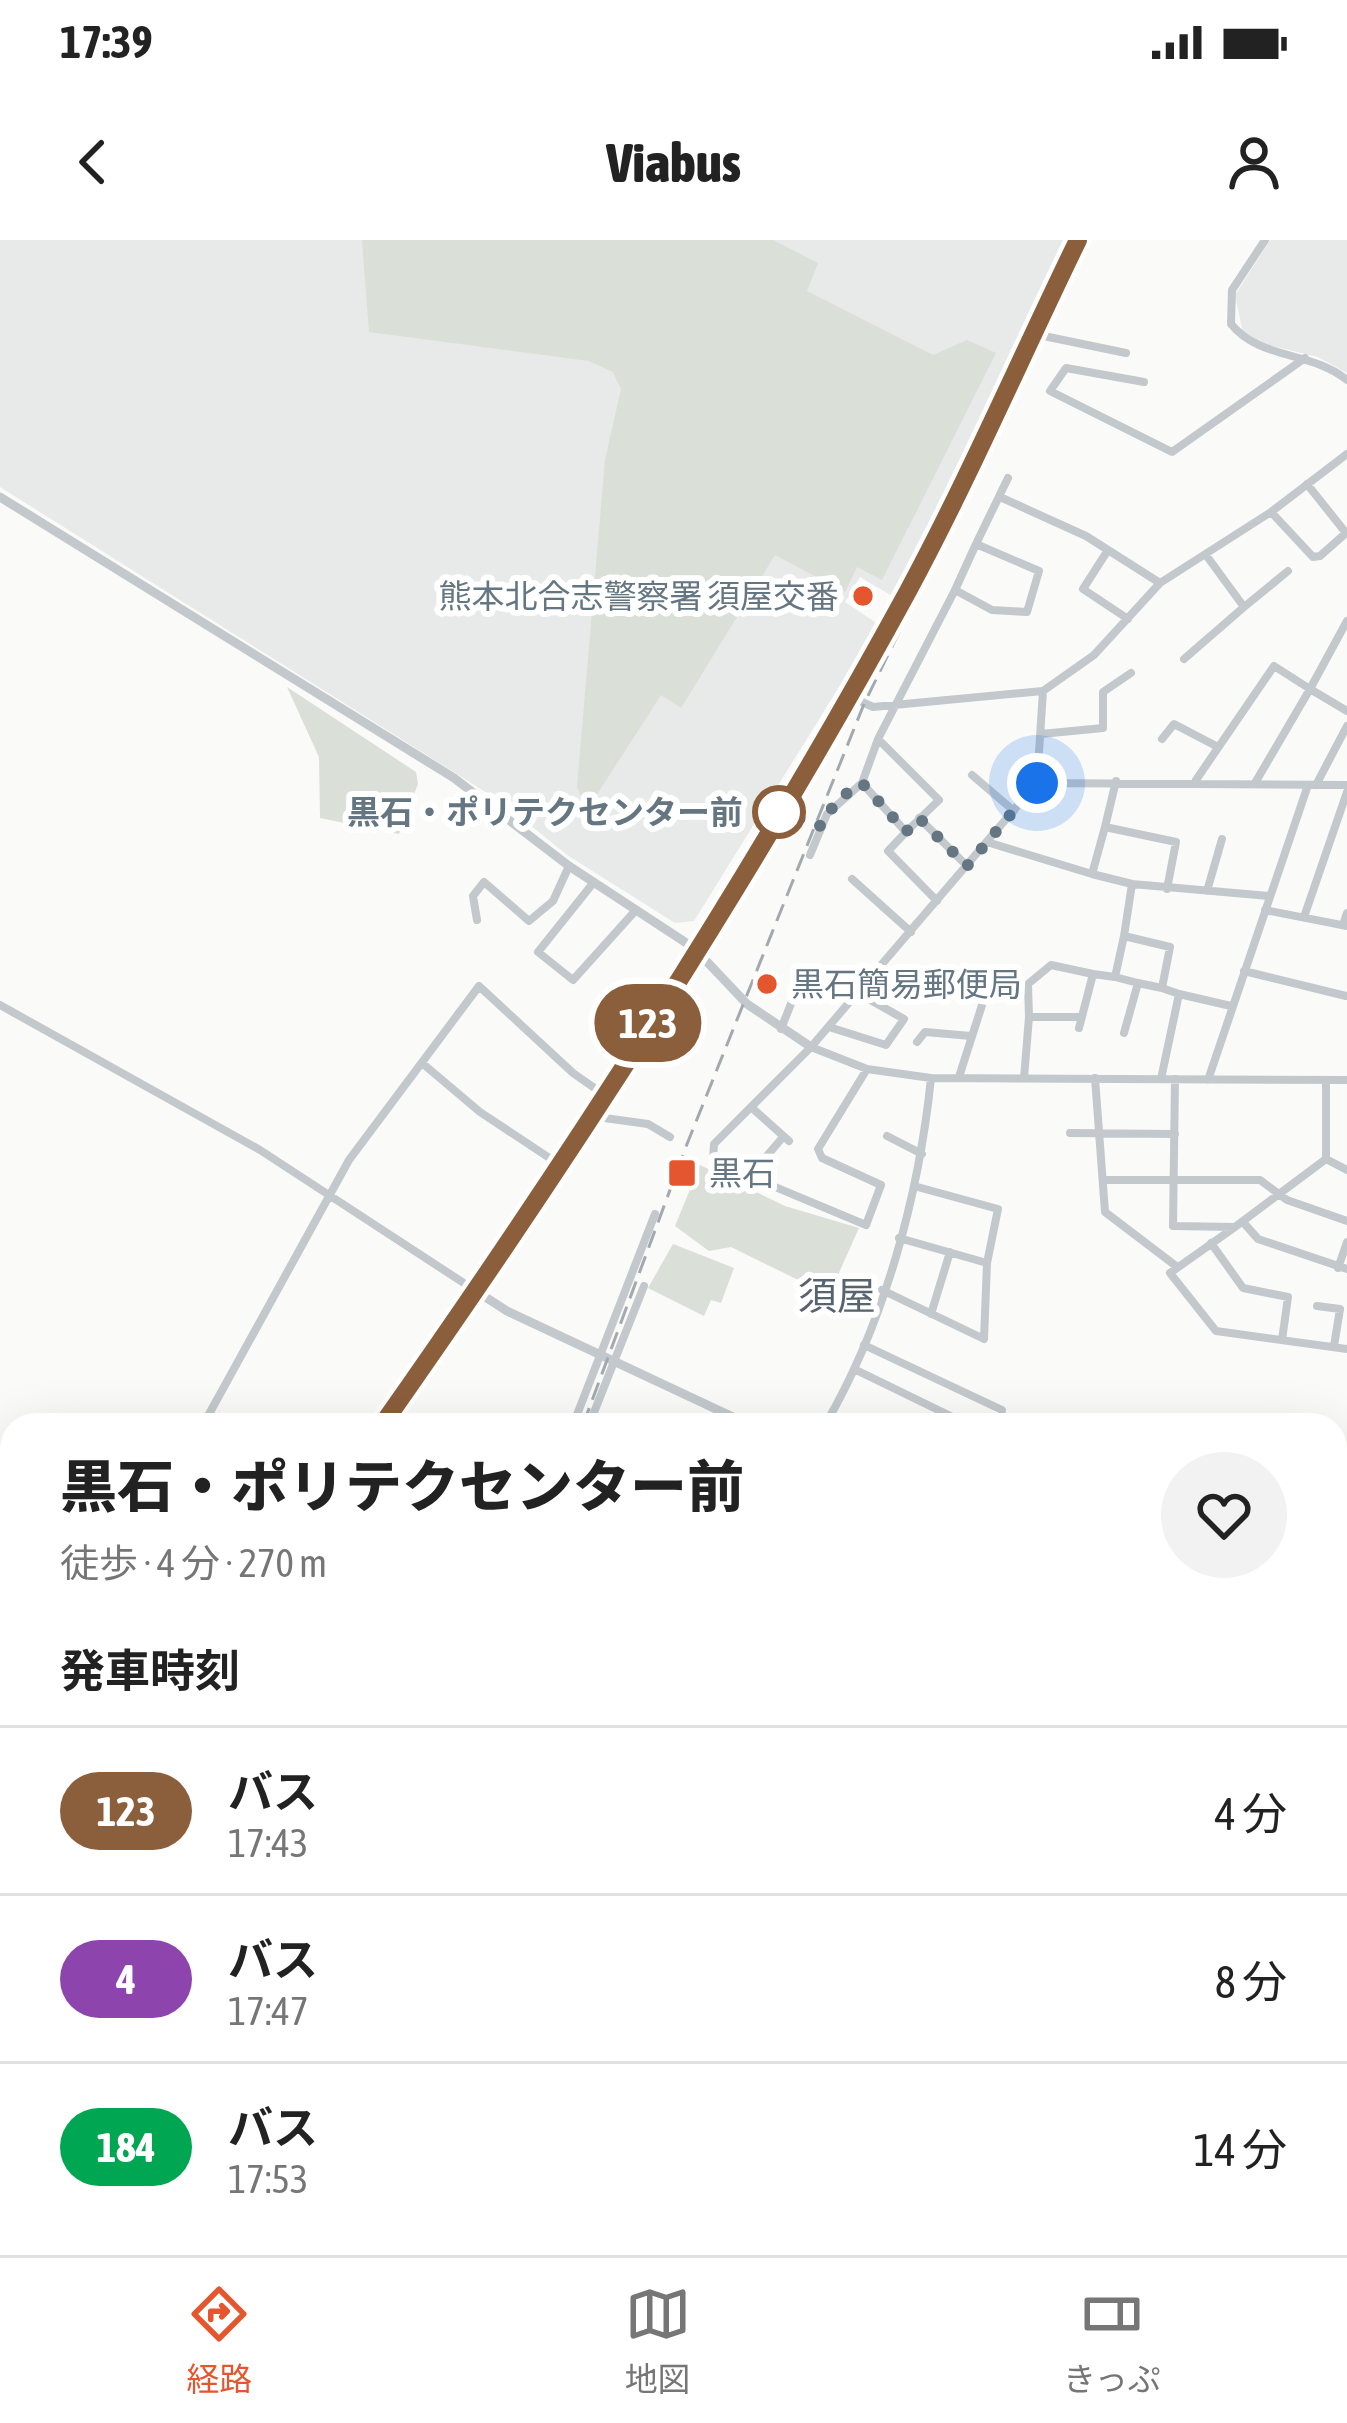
<!DOCTYPE html>
<html lang="ja">
<meta charset="utf-8">
<style>
:root{--surface:#fff;--page:#f2f2f2;--text:#222;--muted:#767676;--line:#e0e0e0;--accent:#e4572e}
body{margin:0;font-family:"Asap Condensed","Noto Sans JP",sans-serif;background:var(--page);color:var(--text);height:100vh;display:flex;flex-direction:column;font-size:45px;white-space:nowrap}
*{box-sizing:border-box;margin:0}
p{font-size:39px;color:var(--muted)}
.icon{flex:none;width:66px;height:66px;fill:none;stroke:currentColor;stroke-width:2;stroke-linecap:round;stroke-linejoin:round}
.map{position:relative;flex:1;overflow:hidden}
.panel{position:absolute;left:0px;top:1173px;width:1347px;height:843px;display:flex;flex-direction:column;background:var(--surface);border-radius:36px 36px 0 0;box-shadow:0 12px 48px #0002}
.panel>*{flex:none}
.badge{padding:0 24px;border-radius:39px;font-size:42px;line-height:78px}
.you{position:absolute;width:60px;height:60px;margin:-30px;border:9px solid #fff;border-radius:50%;background:#1a73e8;box-shadow:0 0 0 18px #1a73e833}
.map>.badge{position:absolute;translate:-50% -50%;box-shadow:0 0 0 6px #fff}
h2{padding:0 60px;font-size:45px;line-height:108px}
.round{display:grid;place-items:center;flex:none;width:126px;height:126px;border-radius:63px;background:var(--page)}
.headline{display:flex;align-items:center;justify-content:space-between;height:204px;padding:0 60px}
h1{font-size:57px;font-weight:800;line-height:90px}
ul{padding:0;list-style:none}
li{display:flex;align-items:center;gap:36px;height:168px;padding:0 60px;border-top:3px solid var(--line)}
li div{flex:1}
li b{display:block;font-size:45px}
li em{font-style:normal}
li .badge{min-width:132px;font-weight:700;text-align:center}
.status{display:flex;justify-content:space-between;align-items:center;height:84px;padding:0 60px;background:var(--surface);direction:ltr}
.status svg{height:33px;fill:currentColor}
header{display:flex;justify-content:space-between;align-items:center;height:156px;padding:0 60px;background:var(--surface);font-size:54px;font-weight:800}
.tab-bar{display:flex;justify-content:space-around;align-items:center;height:168px;border-top:3px solid var(--line);background:var(--surface);font-size:33px;color:var(--muted)}
.tab-bar a{display:grid;justify-items:center;gap:6px}
.tab-bar .on{color:var(--accent)}
.map>svg:first-child{display:block}
.built{fill:#e8e9e9}
.green{fill:#dadfd7}
.lines{fill:none;stroke-linecap:round;stroke-linejoin:round}
.trunk-casing{stroke:#b4b9bd;stroke-width:16}
.motorway-casing{stroke:#b4b9bd;stroke-width:18}
.minor{stroke:#c3c8cc;stroke-width:8}
.tertiary{stroke:#c3c8cc;stroke-width:9}
.trunk{stroke:#fff;stroke-width:12}
.motorway{stroke:#fff;stroke-width:14}
.rail{stroke:#a2aab0;stroke-width:3;stroke-dasharray:18 9;stroke-linecap:butt}
.line-casing{stroke:#fff;stroke-width:27}
.line{stroke:#8b5e3c;stroke-width:18}
.walk{stroke:#657683;stroke-width:12;stroke-dasharray:0 21.6}
.poi-dot{fill:#e4572e;stroke:#fff;stroke-width:4.5}
.stop-dot{fill:#fff;stroke:#8b5e3c;stroke-width:6}
.labels{text-anchor:middle;stroke-width:12;stroke-linejoin:round;paint-order:stroke}
.poi-label{font-size:33px;fill:#657683;stroke:#fff;text-anchor:start}
.stop-label{font-size:33px;font-weight:bold;fill:#657683;stroke:#fff;text-anchor:end}
.quarter-label{font-size:39px;fill:#57646e;stroke:#fff}
</style>
<div class="status"><b>17:39</b><svg viewBox="0 0 49 12"><path d="M0 12V9h3v3zM5 12V6h3v6zM10 12V3h3v9zM15 12V0h3v12zM26 1h20v11H26zM47 4h2v5h-2z"/></svg></div>
<header><svg class="icon" aria-label="back" viewBox="0 0 24 24"><path d="M15 5l-7 7 7 7"/></svg>Viabus<svg class="icon" aria-label="person" viewBox="0 0 24 24"><circle cx="12" cy="8" r="4"/><path d="M4 21q1-7 8-7t8 7"/></svg></header>
<div class="map">
<svg width="1347" height="2015" viewBox="0 0 1347 2015">
<rect width="100%" height="100%" fill="#fafaf8"/>
<!-- built -->
<path class="built" d="M0,0H1069L894,357L860,337L845,362L878,384L694,681L675,683L567,615L503,563L0,247Z
M1270,0H1347V133L1318,117L1259,103L1243,93L1235,55Z"/>
<!-- green -->
<path class="green" d="M362,0H773L818,23L807,51L933,115L967,100L996,113L882,340L857,327L845,352L775,315L681,468L661,455L587,570L577,547L605,220L621,149L613,132L589,121L369,92Z
M287,447L416,532L418,544L399,594L320,578L319,517Z
M700,925L785,966L859,988L829,1055L731,1007L709,1011L675,986Z
M673,1004L734,1028L721,1063L711,1060L704,1076L648,1048Z"/>
<g class="lines">
<defs>
<path id="trunk" d="M382,1185C570,918 751,640 907,353C969,238 1021,117 1078,0
M0,1632L12,1626"/>
<path id="motorway" d="M0,1571L12,1584
M0,1595L12,1608
M436,2004L450,2015
M461,2004L475,2015"/>
</defs>
<!-- trunk casing -->
<use href="#trunk" class="trunk-casing"/>
<!-- motorway casing -->
<use href="#motorway" class="motorway-casing"/>
<!-- minor -->
<path class="minor" d="M1265,0L1232,50L1231,84C1260,120 1312,111 1347,140
M1034,94L1126,113
M1144,142L1066,128L1050,151L1172,212L1305,118
M1000,257L1086,296L1160,343
M1271,272L1313,317L1320,316L1346,293L1307,244
M1108,310L1083,349L1128,379
M955,350L976,304
M1244,367L1288,331
M1184,419L1244,367L1206,315
M849,456L873,467L1043,451L1094,415L1160,343L1271,272L1347,214
M1041,494L1103,488V452L1131,433
M878,499L939,560L906,592L862,543L878,499L955,350L992,370L1027,372L1039,331L976,304L1008,238
M1162,499L1174,484L1218,507
M972,535L1014,571
M1196,540L1274,426L1310,449L1347,381
M1116,541L1105,587L1176,602L1167,649
M1037,543L1043,451
M1255,543L1310,449L1347,471
M1316,545L1347,486
M919,578L967,626
M1105,587L1092,634L1132,644
M906,592L888,611L937,661
M987,602L1092,634
M810,615L827,574L862,543
M852,639L911,692
M594,642L538,712L573,740L636,670
M1207,651L1222,599
M1265,670L1347,686
M1304,677L1347,552
M477,680L473,656L484,642L529,681L553,661L569,626
M1343,685L1347,673
M1124,696L1115,737L1138,743
M1244,731L1346,756
M1179,754L1162,748L1170,707L1124,696L1132,644L1269,656
M0,765L260,910L476,1051
M1082,777H1029L1028,744L1051,725L1093,734
M829,787L886,805L904,779L858,753
M1079,788L1093,734L1115,737
M781,789L804,731
M1124,793L1138,743L1162,748
M917,802L925,792L971,796
M811,807L867,829L931,838L1347,840
M422,823L480,872L557,923
M867,829L818,909L822,918L881,945L866,985L713,921L714,904L811,807L1037,543L1347,545
M959,837L983,762
M1024,838L1029,777
M1095,838L1105,972L1176,1026
M1161,839L1179,754L1231,766
M1175,839L1173,986L1235,987L1326,919V840
M1208,840L1308,545
M751,867L789,901
M590,876L648,884L670,897
M1070,893L1175,894
M887,896L922,914
M1326,919L1347,930
M1104,940H1260L1287,960L1347,981
M754,942L760,924L783,897
M1243,982L1258,999L1347,1029
M1235,987L1170,1033L1216,1091L1347,1109
M899,998L987,1023
M1211,1003L1243,1048L1288,1057L1282,1100
M1338,1028L1347,1002
M882,1050L984,1099L987,1023L998,969L914,946
M1317,1066L1340,1069L1334,1106
M931,1074L950,1012
M864,1105L1002,1170L999,1185
M854,1129L969,1185
M203,1185L349,920L479,746L573,833L603,854
M573,1185L655,974
M589,1185L644,1046
M825,1185C885,1082 919,955 931,838
M1335,1376L1347,1381
M0,1410L12,1392
M0,1532L12,1546
M0,1767L12,1770
M1335,1783L1347,1805
M1335,1826L1347,1820
M1335,1880L1347,1832
M0,1896L12,1898
M0,1941L9,1944
M1335,1950L1347,1967
M0,1996L12,2001
M19,2004H36
M412,2004L424,2015
M490,2004L506,2015
M715,2004L728,2010L741,2004
M789,2004L794,2015
M896,2004L902,2015
M1087,2004L1092,2015
M1201,2004L1207,2015
M1252,2004L1258,2015
M309,2006L360,2004
M123,2015L135,2007
M1025,2015L1041,2004
M1133,2015L1153,2004
M1333,2015L1347,2007"/>
<!-- tertiary -->
<path class="tertiary" d="M0,257L454,538L569,626L694,708L747,764L811,807
M476,1051L507,1071L750,1185
M1335,1420L1347,1413
M135,2015L136,2004"/>
<!-- trunk -->
<use href="#trunk" class="trunk"/>
<!-- motorway -->
<use href="#motorway" class="motorway"/>
<!-- rail -->
<path class="rail" d="M583,1185L687,904L864,464L1090,0
M174,2015L176,2004"/>
</g>
<g class="lines">
<defs>
<path id="line" d="M382,1185C570,918 751,639 907,353C969,238 1021,117 1078,0"/>
</defs>
<!-- line casing -->
<use href="#line" class="line-casing"/>
<!-- line -->
<use href="#line" class="line"/>
<!-- walk -->
<path class="walk" d="M779,572L821,586L837,560L862,543L906,592L919,578L967,626L1037,543"/>
</g>
<!-- markers -->
<g class="poi-dot">
<circle cx="863" cy="356" r="12"/>
<circle cx="767" cy="744" r="12"/>
<rect x="667" y="918" width="30" height="30" rx="6"/>
</g>
<circle class="stop-dot" cx="779" cy="572" r="24"/>
<g class="labels">
<!-- poi labels -->
<g class="poi-label">
<text x="839" y="368" text-anchor="end">熊本北合志警察署 須屋交番</text>
<text x="791" y="756">黒石簡易郵便局</text>
<text x="709" y="945">黒石</text>
</g>
<!-- stop labels -->
<g class="stop-label">
<text x="743" y="584">黒石・ポリテクセンター前</text>
</g>
<!-- quarter labels -->
<g class="quarter-label">
<text x="837" y="1070">須屋</text>
</g>
</g>
</svg>
<div class="you" style="left:1037px;top:543px"></div>
<b class="badge" style="left:648px;top:783px;background:#8b5e3c;color:#fff">123</b>
<section class="panel">
<div class="headline"><div><h1>黒石・ポリテクセンター前</h1><p>徒歩 · 4 分 · 270 m</p></div><a class="round"><svg class="icon" aria-label="heart" viewBox="0 0 24 24"><path d="M12 20l-8-8c-3-5 5-10 8-4 3-6 11-1 8 4z"/></svg></a></div>
<h2>発車時刻</h2>
<ul>
<li><span class="badge" style="background:#8b5e3c;color:#fff">123</span><div><b>バス</b><p>17:43</p></div><em>4 分</em></li>
<li><span class="badge" style="background:#8e44ad;color:#fff">4</span><div><b>バス</b><p>17:47</p></div><em>8 分</em></li>
<li><span class="badge" style="background:#00a651;color:#fff">184</span><div><b>バス</b><p>17:53</p></div><em>14 分</em></li>
</ul>
</section>
</div>
<nav class="tab-bar">
<a class="on"><svg class="icon" aria-label="directions" viewBox="0 0 24 24"><path d="M12 3l9 9-9 9-9-9zM9 14v-3h6M13 9l2 2-2 2"/></svg>経路</a>
<a><svg class="icon" aria-label="map" viewBox="0 0 24 24"><path d="M3 6l6-2 6 2 6-2v14l-6 2-6-2-6 2zM9 4v14M15 6v14"/></svg>地図</a>
<a><svg class="icon" aria-label="tickets" viewBox="0 0 24 24"><path d="M3 7h18v10H3zM15 7v10"/></svg>きっぷ</a>
</nav>
